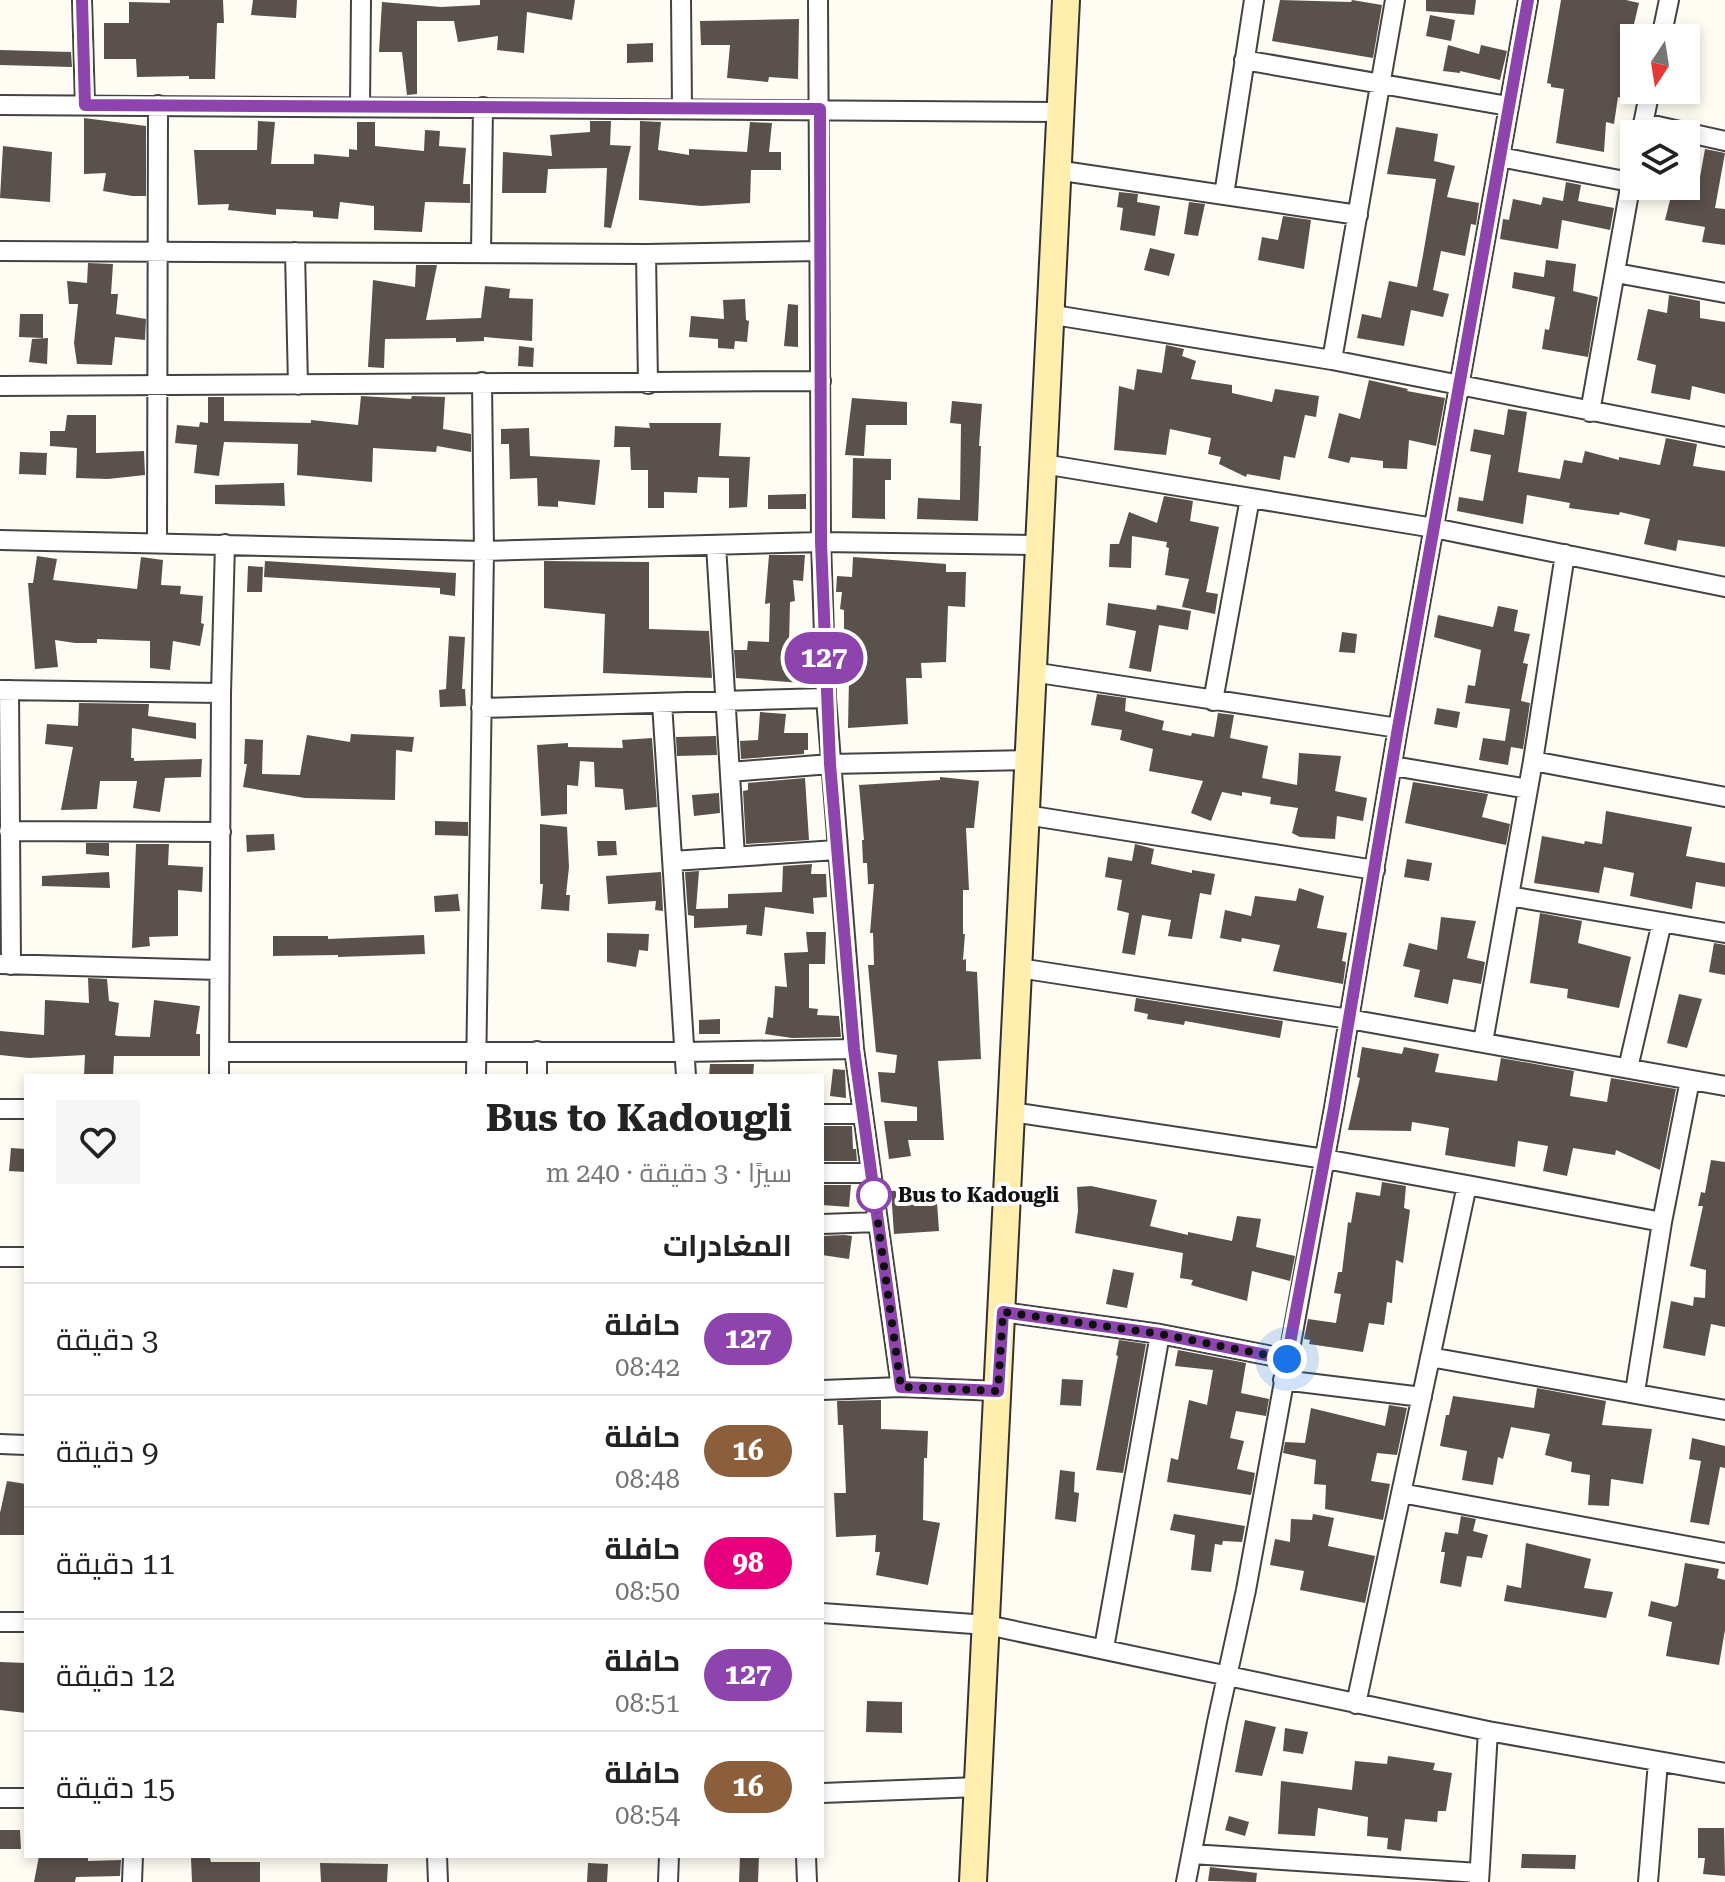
<!DOCTYPE html>
<html lang="ar">
<meta charset="utf-8">
<style>
:root{--surface:#fff;--page:#f6f6f6;--text:#222;--muted:#767676;--line:#e0e0e0}
body{margin:0;font-family:"Roboto Serif",Cairo,serif;background:var(--page);color:var(--text);direction:rtl;height:100vh;display:flex;flex-direction:column;font-size:30px;white-space:nowrap}
*{box-sizing:border-box;margin:0}
p{font-size:26px;color:var(--muted)}
.icon{flex:none;width:44px;height:44px;fill:none;stroke:currentColor;stroke-width:2;stroke-linecap:round;stroke-linejoin:round}
.map{position:relative;flex:1;overflow:hidden;direction:ltr}
.panel{position:absolute;left:24px;top:1074px;width:800px;height:784px;display:flex;flex-direction:column;background:var(--surface);border-radius:0px;box-shadow:0 4px 12px #0003;direction:rtl}
.panel>*{flex:none}
.badge{padding:0 16px;border-radius:26px;font-size:28px;line-height:52px}
.needle{width:52px;rotate:192deg}
.fabs{position:absolute;left:1620px;top:24px;display:grid;gap:16px}
.fabs a{display:grid;place-items:center;width:80px;height:80px;border-radius:0px;background:var(--surface);box-shadow:0 4px 12px #0003;font-size:40px}
.you{position:absolute;width:40px;height:40px;margin:-20px;border:6px solid #fff;border-radius:50%;background:#1a73e8;box-shadow:0 0 0 12px #1a73e833}
.map>.badge{position:absolute;translate:-50% -50%;box-shadow:0 0 0 4px #fff}
h2{padding:0 32px;font-size:30px;line-height:72px}
.round{display:grid;place-items:center;flex:none;width:84px;height:84px;border-radius:0px;background:var(--page)}
.summary{display:flex;align-items:center;justify-content:space-between;height:136px;padding:0 32px}
h1{font-size:38px;font-weight:700;line-height:60px}
ul{padding:0;list-style:none}
li{display:flex;align-items:center;gap:24px;height:112px;padding:0 32px;border-top:2px solid var(--line)}
li div{flex:1}
li b{display:block;font-size:30px}
li em{font-style:normal}
li .badge{min-width:88px;font-weight:700;text-align:center}
.map>svg:first-child{display:block}
.building{fill:#5a504c}
.lines{fill:none;stroke-linecap:round;stroke-linejoin:round}
.minor-casing{stroke:#434343;stroke-width:22}
.secondary-casing{stroke:#323232;stroke-width:30}
.minor{stroke:#fff;stroke-width:18}
.secondary{stroke:#ffeeae;stroke-width:26}
.line-casing{stroke:#fff;stroke-width:18}
.line{stroke:#8e44ad;stroke-width:12}
.walk{stroke:#101010;stroke-width:8;stroke-dasharray:0 14.4}
.stop-dot{fill:#fff;stroke:#8e44ad;stroke-width:4}
.labels{text-anchor:middle;stroke-width:8;stroke-linejoin:round;paint-order:stroke}
.stop-label{font-size:20px;font-weight:bold;fill:#101010;stroke:#fff;text-anchor:start}
</style>
<div class="map">
<svg width="1725" height="1882" viewBox="0 0 1725 1882">
<rect width="100%" height="100%" fill="#fffcf3"/>
<!-- building -->
<path class="building" d="M170,0H223L224,23H217L215,79H189V76L137,77L136,59H104V23H129V2L170,3Z
M253,0H297L296,18L251,15Z
M480,0H575L572,20L527,12L524,53L497,50L498,36L458,42L454,21H417V94L407,95L402,52H379L382,2L441,7L480,5Z
M1280,0L1351,2L1352,0L1382,5L1373,58L1272,41Z
M1426,0H1476L1474,15L1426,11Z
M1561,0H1626L1639,3L1629,45L1634,46V100L1618,97L1614,124L1606,122L1604,152L1556,143L1564,89L1551,87V84L1547,83Z
M1430,15L1455,20L1451,41L1426,36Z
M799,19L798,79L769,77L768,82L727,78L730,45H701L700,21Z
M653,43V62L627,63V44Z
M1448,45L1479,54L1481,45L1507,51L1500,80L1460,71V73L1443,71Z
M0,50L71,52L72,67L0,65Z
M84,118L146,126V196H132L103,191L106,173L84,174Z
M258,121L275,122L271,164H314V154L349,157V149L357,150V122H375V146L424,151L425,130L440,131L439,146L466,148L463,184H470V203L425,202L422,232L374,230V206L340,202L338,219L313,217V211L276,209V215L228,210L229,204L198,205L194,150H257Z
M590,121H611L610,145L631,146L611,228L604,227L607,168L548,169L546,193H502L503,152L552,156L550,135L590,132Z
M640,121L661,122L658,150L689,155V149L747,152L750,122L772,123L769,152H781V170H751L750,203L701,206L639,200Z
M1396,127L1438,134L1434,161L1455,166L1447,197L1479,203L1476,225L1471,224L1465,256L1441,251L1433,290L1449,294L1443,317L1411,310L1404,346L1357,338L1362,314L1381,318L1389,281L1417,287L1423,255L1436,179L1387,174Z
M3,146L52,152L50,202L0,198Z
M1705,149L1725,153L1715,208L1725,209V245L1702,242L1705,227L1665,220L1670,200H1667L1668,186H1686L1687,173L1700,177Z
M1566,182L1581,185L1578,201L1614,208L1610,230L1562,220L1558,249L1500,239L1503,219L1509,220L1513,199L1541,205L1543,197L1563,201Z
M1119,192L1138,194L1137,202L1160,206L1155,236L1120,230L1123,208L1117,207Z
M1189,202L1205,204L1198,236L1184,234Z
M1283,216L1311,220L1304,269L1258,260L1262,237L1278,240Z
M1150,248L1175,254L1169,276L1144,270Z
M1546,260L1576,264L1573,291L1598,297L1588,357L1542,349L1545,329L1549,330L1555,297L1512,288L1514,272L1544,277Z
M88,263L113,264L111,294H118L116,314L146,319L145,340L115,337L112,365L77,364L74,343L78,304H69L67,281L87,283Z
M416,265H437L426,320L481,318L485,286L510,289L509,298L533,299L532,341L484,337V341L456,342V338L385,339L384,368L368,367L373,280L415,287Z
M1669,295L1700,301V318L1725,322V394L1692,386L1690,400L1651,393L1656,365L1637,360L1648,309L1667,313Z
M745,299L746,320L749,321L747,342L735,341L734,349L718,348V339L689,337L691,316L724,319L723,300Z
M788,304L798,305V347L784,346Z
M20,314H43V338L19,337Z
M48,338L47,364L29,362L32,339Z
M1166,345L1184,349L1182,356L1196,361L1191,379L1232,385V393L1272,402L1275,389L1319,396L1316,417L1305,415L1295,458L1284,456L1280,480L1247,474L1246,477L1219,464L1221,457L1208,454L1211,438L1170,429L1166,455L1114,450L1119,386L1134,390L1137,369L1162,373Z
M519,346L534,348L533,367L518,366Z
M1369,380L1408,389L1407,391L1445,398L1436,446L1409,440L1407,469L1383,468V461L1351,457L1349,463L1328,458L1339,413L1360,419Z
M361,396L411,399L412,396L445,397L443,429L471,434V452L437,446L436,452L373,448L372,482L297,475L298,444L224,442L219,476L194,473L197,445L175,443L177,425L199,427L200,422L208,423V397H224V421L311,423V420L358,425Z
M852,398L907,402V425H866L864,456L845,455Z
M952,401L982,404L979,446H981L978,521L917,519L918,498L960,500L961,424L950,423Z
M1508,409L1527,412L1518,472L1560,479L1564,460L1582,463L1585,451L1619,460V457L1660,465L1666,438L1697,444L1693,466L1725,471V547L1678,540L1676,551L1644,544L1650,519L1620,512L1619,515L1569,508L1570,503L1527,495L1523,524L1457,511L1459,497L1483,501L1491,455L1470,451L1474,429L1504,435Z
M67,415H96V453L144,451L145,475L108,479L76,478L77,448L50,446V431H65Z
M649,423H721L719,456L750,457L747,507L729,508V478L698,477L697,493L664,492V508H648V470H631L630,447H614L615,426L650,428Z
M529,428L530,456L600,460L595,505L558,501V507L538,506L537,478L510,479L509,444H501V429Z
M20,452L47,453L46,475L19,474Z
M853,458L891,459V480H885V519L852,518Z
M284,483L285,506L215,504V485Z
M806,494V509H768V495Z
M1164,496L1193,501L1190,521L1219,527L1206,592L1218,594L1215,614L1182,607L1189,579L1165,575L1169,548L1166,547L1167,542L1132,536L1131,568L1109,567L1110,544H1119L1129,512L1157,523Z
M769,555H805L803,581L793,580L795,601L790,602L789,644L804,645L802,683L736,678L734,650H747L748,641L769,642L770,603L765,604Z
M37,556L57,559L53,580L137,589L141,557L163,560L161,585L181,586L180,594L203,596L201,623L204,624L200,646L173,641L170,670L150,668V641L97,639V643H75L55,640L58,667L35,669L28,583H33Z
M853,557L946,564V572H966L965,607L948,606L946,662L921,663L922,678H906L908,724L848,728L849,678L843,677L849,636H844V610L840,609L842,592H836L837,576L852,577Z
M265,561L456,573L455,596L440,594V588L264,577Z
M544,561L649,562V629L709,631L712,678L603,673L605,614L544,608Z
M248,566L263,567L262,592H247Z
M1108,603L1156,610L1157,605L1191,611L1188,630L1159,625L1151,672L1129,668L1136,631L1106,625Z
M1498,606L1518,610L1514,631L1530,634L1523,663L1528,664L1521,701L1530,703L1523,749L1511,747L1508,765L1479,760L1483,738L1505,741L1510,709L1465,703L1468,685L1475,686L1481,650L1434,637L1438,615L1493,627Z
M1342,632L1357,634L1355,653L1339,652Z
M449,636L465,637L462,689H465L466,706L440,707L439,690L446,689Z
M1097,694L1126,698L1125,711L1164,721L1162,730L1191,736L1192,733L1214,737L1218,713L1234,715L1230,738L1268,746L1262,778L1297,785L1299,753L1341,756L1335,791L1367,798L1363,821L1337,816L1335,839L1300,837L1292,833L1298,808L1270,804L1271,797L1242,792V796L1222,792L1211,821L1191,813L1203,781L1149,771L1153,749L1120,740L1122,730L1091,725Z
M79,703L149,704L148,716L196,723V739L132,728L131,758H134V761L202,759L201,777L165,778L160,812L133,808L137,781H100L97,809L61,810L73,747L45,744L47,724L78,726Z
M1437,708L1460,712L1457,728L1434,724Z
M760,712L786,714L784,733H808V750H804V754L741,759L740,741L758,740Z
M351,734L414,737L412,752L396,750L395,800L305,798L243,787L247,764H244L245,739L263,740L262,774L300,775L307,735L350,742Z
M716,736L717,755L677,756L676,737Z
M652,738L657,807L625,810L623,789L595,787L594,762L580,761L578,786L567,785V814L541,816L537,745L568,743V747L623,748L622,740Z
M940,777L979,781L974,828H966L969,890H963V934H965L963,960L966,959V971L977,972L981,1059L938,1061L944,1140H908L911,1156L889,1159L884,1121H917V1107L881,1102L878,1072L895,1073L897,1055L876,1052L868,965H874L873,933H870L874,884H868L867,863H863L862,840H864L859,785L940,780Z
M805,778L809,840L746,844L743,791L748,790V783Z
M1413,782L1488,794L1482,817L1510,824L1506,845L1405,823Z
M719,793L720,813L694,816L692,795Z
M1606,811L1692,827L1686,856L1725,863V887L1696,882L1692,909L1630,896L1634,873L1604,867L1599,893L1534,883L1542,836L1584,844L1585,841L1602,844Z
M435,821L468,822V836L435,835Z
M540,824L567,827L569,867L566,895H570L569,911L541,909L543,884H540Z
M274,834L275,850L247,852L246,835Z
M597,841H616L617,855L598,856Z
M86,843H109V856L86,854Z
M136,844H169L168,865L203,867L202,892L178,890V936L149,937L150,946L132,948Z
M1135,844L1154,849L1151,864L1192,873V870L1215,874L1211,895L1200,893L1192,939L1168,936L1171,920L1142,915L1135,955L1122,953L1129,913L1117,910L1122,880L1105,877L1108,857L1132,861Z
M1407,859L1432,863L1429,881L1404,877Z
M812,864L811,874H826L827,897L813,898L814,914L765,907L762,936L746,934L747,925L694,928V916L688,915L685,872L699,871L696,909L728,908V894L782,892L783,866Z
M109,872L110,888L42,886V876Z
M661,872L663,911L655,910L656,901L608,904L606,876Z
M1299,888L1324,896L1317,928L1347,933L1342,961L1346,962L1343,984L1273,971L1280,945L1242,938L1241,942L1220,938L1225,910L1251,916L1255,896L1296,901Z
M458,894L460,911L435,912L434,896Z
M1540,913L1582,921L1578,943L1631,957L1619,1008L1567,998L1568,989L1530,983Z
M1441,917L1476,921L1467,958L1485,962L1481,984L1453,979L1448,1004L1414,997L1420,970L1403,966L1409,943L1437,950Z
M806,932H826L825,964H809V1008L818,1009L817,1015L839,1016L841,1037L792,1038L765,1034L768,1017L773,1018L775,986L787,987L784,953L808,952Z
M607,933L649,934L648,951L639,950L636,967L607,962Z
M424,935L425,954L338,957V955L273,956V936H328V939Z
M1714,943L1725,945V975L1709,972Z
M88,978L107,979L109,1001L119,1003L115,1035L118,1036L150,1037L154,1000L200,1006L196,1034H200V1056H114L113,1076H84L85,1055L29,1058L0,1055V1031L44,1035L45,1000L89,1003Z
M1679,994L1702,999L1687,1048L1667,1043Z
M1136,998L1283,1021L1280,1038L1185,1021L1184,1025L1147,1019L1148,1014L1134,1011Z
M720,1019V1034H699V1020Z
M1362,1047L1402,1054L1404,1047L1439,1054L1435,1072L1497,1081L1501,1058L1574,1071L1570,1096L1607,1102L1611,1078L1676,1089L1660,1170L1616,1150L1615,1155L1573,1148L1567,1176L1543,1171L1548,1146L1518,1141L1515,1167L1445,1155L1449,1128L1412,1122L1411,1131L1348,1130L1360,1078L1357,1077Z
M710,1064H754L753,1076H709Z
M833,1069L845,1070L846,1098L830,1096Z
M822,1126H852L853,1149H856L857,1161H822Z
M11,1148L26,1149V1172L9,1171Z
M1711,1160L1725,1162V1327L1711,1324L1705,1356L1663,1348L1671,1301L1693,1306L1694,1297L1705,1298L1706,1270L1690,1266L1703,1206H1698L1701,1192L1705,1193Z
M1382,1182L1406,1186L1404,1208L1410,1210L1403,1263L1396,1260L1392,1303L1387,1302L1384,1325L1369,1323L1363,1352L1309,1344L1310,1340L1304,1339L1308,1319L1336,1323L1341,1294L1334,1293L1338,1272H1342L1348,1222L1351,1223L1356,1192L1380,1196Z
M822,1185H851L849,1207L822,1205Z
M1091,1186L1157,1200L1150,1226L1188,1235V1232L1232,1241L1237,1216L1261,1219L1256,1247L1295,1256L1290,1281L1252,1271L1247,1301L1191,1285L1193,1280L1180,1278L1183,1253L1075,1233L1078,1211L1077,1187Z
M936,1188L939,1231L894,1234L891,1191Z
M845,1235L852,1236L849,1259L822,1255V1236Z
M1113,1269L1134,1273L1127,1308L1106,1304Z
M1119,1340L1146,1344L1123,1473L1096,1470L1118,1356L1116,1355Z
M1178,1350L1246,1363L1241,1393L1269,1399L1266,1416L1236,1411L1230,1438L1244,1441L1237,1469L1255,1473L1251,1495L1167,1482L1171,1458L1178,1460L1189,1400L1207,1405L1213,1370L1175,1366Z
M1062,1379L1083,1380L1081,1406L1060,1405Z
M1537,1388L1606,1401L1602,1425L1652,1429L1643,1484L1611,1479L1609,1506L1588,1505L1590,1475L1571,1472L1572,1462L1545,1455L1550,1434L1511,1427L1503,1459L1498,1457L1493,1485L1462,1480L1467,1451L1440,1446L1446,1415H1449L1453,1396L1534,1408Z
M881,1400V1429L928,1431L927,1458H924L923,1520L940,1523L928,1585L876,1575L880,1552H875L876,1535L836,1537L834,1493H846L843,1425H838L837,1401Z
M1389,1405L1407,1408L1397,1455L1377,1453L1371,1481L1390,1484L1383,1520L1325,1509L1326,1485L1314,1484L1316,1460L1283,1453L1285,1442L1305,1443L1311,1408L1385,1426Z
M1692,1438L1725,1446V1468L1720,1467L1709,1525L1690,1522L1701,1461L1689,1459Z
M1060,1470L1075,1472L1074,1492L1079,1493L1076,1522L1055,1519Z
M7,1481L26,1484V1535H0V1513Z
M1174,1514L1245,1526L1242,1542L1223,1541L1222,1545L1215,1544L1211,1572L1191,1570L1195,1535L1170,1530Z
M1313,1514L1334,1518L1328,1546L1375,1556L1365,1603L1300,1590L1304,1571L1270,1565L1275,1539L1290,1542L1291,1519L1312,1520Z
M1461,1516L1476,1519L1473,1531L1488,1535L1482,1558L1467,1556L1461,1587L1440,1583L1445,1552H1441L1445,1532L1458,1534Z
M1526,1543L1591,1559L1584,1588L1613,1592L1606,1618L1504,1601L1507,1585L1521,1588Z
M1685,1563L1719,1569L1717,1578L1725,1580V1630L1719,1665L1666,1656L1672,1622L1648,1616L1651,1601L1675,1607L1678,1605Z
M0,1662L26,1663V1713L0,1710Z
M867,1701L902,1702V1733L866,1732Z
M1245,1720L1276,1727L1262,1776L1235,1772Z
M1285,1728L1308,1732L1303,1754L1283,1751Z
M1388,1756L1435,1763L1433,1770L1452,1773L1446,1811H1438L1437,1822L1405,1819L1401,1851L1387,1849L1388,1838L1367,1836L1368,1817L1318,1808L1315,1836L1278,1834L1281,1781L1352,1790L1355,1761L1387,1764Z
M1229,1816L1249,1822L1245,1836L1225,1830Z
M1698,1828H1724L1725,1876L1703,1874L1705,1858H1698Z
M0,1830H20L21,1849H0Z
M1522,1854L1576,1855L1575,1869L1521,1868Z
M39,1856H88V1861L121,1860L120,1876L76,1877L75,1882H34Z
M740,1856H759L758,1882H739Z
M191,1858H210L211,1862H260V1882H192Z
M320,1863L388,1864L387,1882H321Z
M588,1863L608,1864L607,1882H587Z
M1210,1867L1257,1873L1256,1882L1208,1881Z"/>
<g class="lines">
<defs>
<path id="minor" d="M82,0L85,105
M681,0L682,107
M818,0L821,542L826,698L854,1049L901,1387
M1661,38L1669,0
M1244,60L1508,106
M0,105L1059,112
M360,106L361,0
M1644,123L1725,141
M1641,134L1650,90
M1500,157L1630,182
M1056,170L1358,215
M1224,195L1254,0
M0,251L646,254L819,251
M295,252L298,385
M481,253L483,107
M646,254L648,384
M1616,273L1725,293
M1048,314L1332,360L1725,437
M1332,360L1395,0
M0,386L821,381
M1590,412L1634,165
M1043,464L1434,528L1725,587
M0,540L484,551L821,542L1038,545
M157,542L158,105
M716,545L735,857
M1565,554L1533,761L1725,797
M1032,672L1398,728
M0,690L221,693
M9,690L11,965
M1213,701L1250,498
M662,703L686,1076
M481,708L826,698
M1393,766L1528,789
M730,772L830,764L1028,760
M1026,815L1375,870
M9,831L221,832
M673,861L836,850
M1509,896L1725,933
M0,964L219,970
M1019,968L1349,1019L1725,1086
M1483,1042L1533,761
M537,1051V1076
M220,1052H685L854,1049
M1628,1068L1662,922
M219,1076L221,693L225,544
M476,1076L484,551L482,382
M0,1109H26
M1012,1112L1325,1159L1467,1185L1356,1704
M822,1114H863
M822,1173H871
M1467,1185L1662,1222
M822,1224L878,1222
M0,1257H26
M1003,1312L1160,1334L1287,1359
M1430,1357L1725,1410
M1283,1380L1422,1397
M822,1390L901,1387L998,1391
M1635,1392L1662,1222L1690,1080
M0,1444L26,1445
M1401,1493L1725,1553
M822,1613L987,1625L1488,1731L1725,1773
M0,1622H26
M1104,1648L1160,1334
M822,1793L978,1787
M0,1798H26
M1192,1854L1479,1873
M437,1856L438,1882
M806,1856L807,1882
M132,1882L133,1856
M668,1882L669,1856
M1186,1882L1217,1722L1246,1590L1334,1108L1398,728L1528,0
M1479,1882L1488,1731
M1648,1882L1658,1762"/>
<path id="secondary" d="M973,1882L1066,0"/>
</defs>
<!-- minor casing -->
<use href="#minor" class="minor-casing"/>
<!-- secondary casing -->
<use href="#secondary" class="secondary-casing"/>
<!-- minor -->
<use href="#minor" class="minor"/>
<!-- secondary -->
<use href="#secondary" class="secondary"/>
</g>
<g class="lines">
<defs>
<path id="line" d="M82,0L85,105L820,109L821,542L830,764L854,1049L901,1387L998,1391L1003,1312L1160,1334L1287,1359L1334,1108L1398,728L1528,0"/>
</defs>
<!-- line casing -->
<use href="#line" class="line-casing"/>
<!-- line -->
<use href="#line" class="line"/>
<!-- walk -->
<path class="walk" d="M874,1195L901,1387L998,1391L1003,1312L1160,1334L1287,1359"/>
</g>
<!-- markers -->
<circle class="stop-dot" cx="874" cy="1195" r="16"/>
<g class="labels">
<!-- stop labels -->
<g class="stop-label">
<text x="898" y="1202">Bus to Kadougli</text>
</g>
</g>
</svg>
<div class="fabs">
<a><svg class="needle" viewBox="-14 -14 28 28"><path d="M0-13l5 13h-10z" fill="#e53935"/><path d="M0 13l5-13h-10z" fill="#767676"/></svg></a>
<a><svg class="icon" aria-label="layers" viewBox="0 0 24 24"><path d="M12 4l9 5-9 5-9-5zM3 14l9 5 9-5"/></svg></a>
</div>
<div class="you" style="left:1287px;top:1359px"></div>
<b class="badge" style="left:824px;top:658px;background:#8e44ad;color:#fff">127</b>
<section class="panel">
<div class="summary"><div><h1>Bus to Kadougli</h1><p>سيرًا · 3 دقيقة · 240 m</p></div><a class="round"><svg class="icon" aria-label="heart" viewBox="0 0 24 24"><path d="M12 20l-8-8c-3-5 5-10 8-4 3-6 11-1 8 4z"/></svg></a></div>
<h2>المغادرات</h2>
<ul>
<li><span class="badge" style="background:#8e44ad;color:#fff">127</span><div><b>حافلة</b><p>08:42</p></div><em>3 دقيقة</em></li>
<li><span class="badge" style="background:#8b5e3c;color:#fff">16</span><div><b>حافلة</b><p>08:48</p></div><em>9 دقيقة</em></li>
<li><span class="badge" style="background:#e6007e;color:#fff">98</span><div><b>حافلة</b><p>08:50</p></div><em>11 دقيقة</em></li>
<li><span class="badge" style="background:#8e44ad;color:#fff">127</span><div><b>حافلة</b><p>08:51</p></div><em>12 دقيقة</em></li>
<li><span class="badge" style="background:#8b5e3c;color:#fff">16</span><div><b>حافلة</b><p>08:54</p></div><em>15 دقيقة</em></li>
</ul>
</section>
</div>
